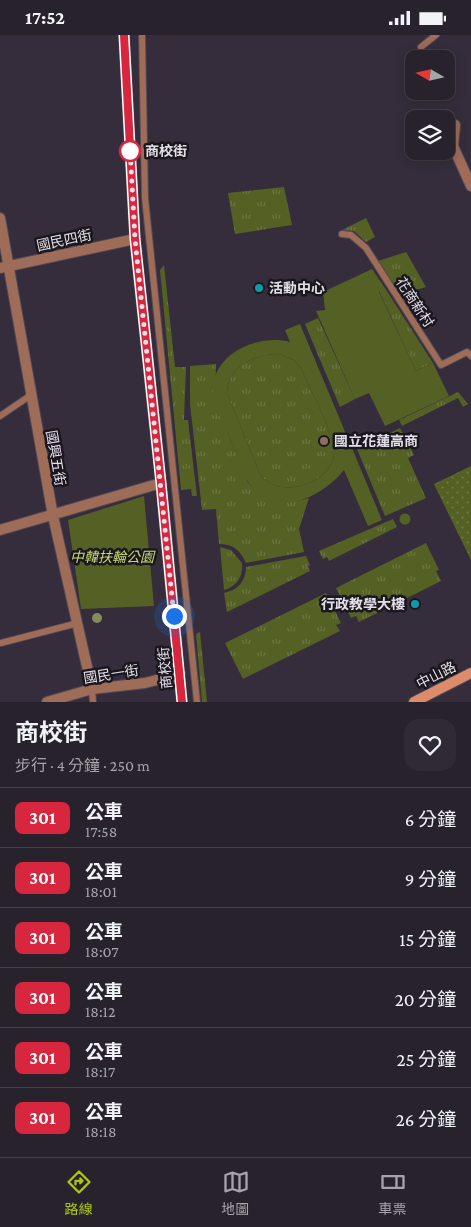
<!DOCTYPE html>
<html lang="zh-TW">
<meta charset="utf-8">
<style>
:root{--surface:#28222c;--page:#302a34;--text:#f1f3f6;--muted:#a5a4a9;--line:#443f48;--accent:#acc612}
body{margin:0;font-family:"Crimson Pro","Noto Sans TC",serif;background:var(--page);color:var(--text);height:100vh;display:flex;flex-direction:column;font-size:19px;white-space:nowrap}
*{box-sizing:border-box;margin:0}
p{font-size:16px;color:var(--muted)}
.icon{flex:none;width:28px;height:28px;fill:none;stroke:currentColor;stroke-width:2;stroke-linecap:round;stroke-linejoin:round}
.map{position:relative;height:667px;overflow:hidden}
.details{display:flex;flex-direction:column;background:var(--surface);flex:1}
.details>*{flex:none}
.badge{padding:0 10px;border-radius:8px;font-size:18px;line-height:32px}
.needle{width:32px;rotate:279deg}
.fabs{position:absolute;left:405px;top:15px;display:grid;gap:10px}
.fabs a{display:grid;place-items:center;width:50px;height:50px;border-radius:10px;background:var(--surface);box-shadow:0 2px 12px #0003,0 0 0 1px var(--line);font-size:25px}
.you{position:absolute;width:25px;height:25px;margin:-12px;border:4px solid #fff;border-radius:50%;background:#1a73e8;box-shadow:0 0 0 8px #1a73e833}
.map>.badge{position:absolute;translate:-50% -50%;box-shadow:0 0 0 2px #fff}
.round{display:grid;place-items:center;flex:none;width:52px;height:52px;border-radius:15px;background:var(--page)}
.head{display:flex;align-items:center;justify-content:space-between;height:85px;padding:0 15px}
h1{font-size:24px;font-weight:700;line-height:38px}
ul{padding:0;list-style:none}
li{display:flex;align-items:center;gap:15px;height:60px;padding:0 15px;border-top:1px solid var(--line)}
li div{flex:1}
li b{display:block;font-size:19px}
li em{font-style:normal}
li .badge{min-width:55px;font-weight:700;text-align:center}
.status{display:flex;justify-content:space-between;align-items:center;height:35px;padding:0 25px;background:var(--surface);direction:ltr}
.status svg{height:14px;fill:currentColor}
.menu{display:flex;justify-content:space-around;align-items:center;height:70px;border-top:1px solid var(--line);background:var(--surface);font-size:14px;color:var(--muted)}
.menu a{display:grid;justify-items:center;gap:2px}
.menu .active{color:var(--accent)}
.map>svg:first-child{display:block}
.grass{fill:url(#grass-tufts)}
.park{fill:#556024;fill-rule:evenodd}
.garden{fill:url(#garden-dots)}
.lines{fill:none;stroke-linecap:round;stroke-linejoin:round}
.lane-casing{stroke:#514957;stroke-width:8}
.street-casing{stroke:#514957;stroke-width:12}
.secondary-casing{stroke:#514957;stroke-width:12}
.lane{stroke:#9e6c57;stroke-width:6}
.street{stroke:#9e6c57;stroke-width:10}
.secondary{stroke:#dc8b6b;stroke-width:10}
.tree{fill:#848c59}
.line-casing{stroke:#fff;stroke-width:11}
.line{stroke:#d7263d;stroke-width:8}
.walk{stroke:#e3dfe8;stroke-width:5;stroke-dasharray:0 9}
.stop-dot{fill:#fff;stroke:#d7263d;stroke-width:2.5}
.culture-dot{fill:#0f9aa8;stroke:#1b171e;stroke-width:2}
.education-dot{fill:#8d6e63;stroke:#1b171e;stroke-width:2}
.labels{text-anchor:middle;stroke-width:5;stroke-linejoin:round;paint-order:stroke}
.stop-label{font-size:14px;font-weight:bold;fill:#e3dfe8;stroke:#1b171e;text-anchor:start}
.street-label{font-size:14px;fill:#e3dfe8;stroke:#1b171e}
.poi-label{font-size:14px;font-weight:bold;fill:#e3dfe8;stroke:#1b171e;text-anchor:start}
.park-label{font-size:14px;font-style:italic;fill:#c5d972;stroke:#1b171e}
</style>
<div class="status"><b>17:52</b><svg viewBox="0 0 49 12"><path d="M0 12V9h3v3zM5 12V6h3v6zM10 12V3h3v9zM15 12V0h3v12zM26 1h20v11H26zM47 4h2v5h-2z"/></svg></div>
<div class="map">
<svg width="471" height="667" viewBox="0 0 471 667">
<defs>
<pattern id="grass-tufts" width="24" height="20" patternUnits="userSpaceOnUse" patternTransform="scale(1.25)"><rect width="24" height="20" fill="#556024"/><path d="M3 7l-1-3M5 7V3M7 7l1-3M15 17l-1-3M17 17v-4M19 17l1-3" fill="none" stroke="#6d7644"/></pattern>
<pattern id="garden-dots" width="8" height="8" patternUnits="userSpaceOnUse" patternTransform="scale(1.25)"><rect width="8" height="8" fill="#556024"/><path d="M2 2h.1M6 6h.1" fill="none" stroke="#6d7644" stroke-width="1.8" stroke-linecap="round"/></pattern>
</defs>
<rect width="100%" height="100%" fill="#352d3b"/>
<!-- grass -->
<path class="grass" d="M284,152L292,190L235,199L228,158Z
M366,183L375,202L366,207L354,196L342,195Z
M406,217L426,252L399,260L378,226Z
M164,230L175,332H186L184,385H188L197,461H192L191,454L181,455L160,235Z
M385,253L433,328L416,336L379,256Z
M318,283L355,364L340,372L305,289Z
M279,319L294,325L301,333C309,352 332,395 334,413C338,448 278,467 260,439L227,358C228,330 256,319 279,319Z
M216,329L215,367L248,447C263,467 286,470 309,463L299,494L304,517L246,528C240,515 233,509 219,509L216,474L202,475L190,369V331Z
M458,357L468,369L463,372L458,363L402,391L399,385Z
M400,393L414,420L408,423L426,463L385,481L357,414Z
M399.5 484a5.5 5.5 0 1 1 11 0a5.5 5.5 0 1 1-11 0Z
M393,484L397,492L329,526L327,522L323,524L319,516Z
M426,508L439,535L436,536L441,546L359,587L356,581L351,583L336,553Z
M220,512L231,515L242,528C243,542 237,551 224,555Z
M306,521L310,530L308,531L310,536L227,577L224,558C238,555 246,546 246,532Z
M326,558L341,588L336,590L340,596L243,644L225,608Z
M200,597L207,667H202L196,599Z"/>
<!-- park -->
<path class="park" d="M372,234L385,253L379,257L416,336L433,328L449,361L385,391L369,358L355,364L316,276L325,275L323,257Z
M300,289L382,485L368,491L344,435C324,460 280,484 253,453C241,440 236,417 229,401C222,386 211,368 213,351C217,316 260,299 290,307L285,295ZM279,319L294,325L301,333C309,352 332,395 334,413C338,448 278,467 260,439L227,358C228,330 256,319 279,319Z
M144,461L154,571L81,574L68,485Z"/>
<!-- garden -->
<path class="garden" d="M471,431V525L434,449Z"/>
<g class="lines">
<defs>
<path id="lane" d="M142,0L145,163L197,667
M421,12L436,0
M342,199L351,200L366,213L441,330L467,317L471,321
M0,381L31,360
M1,608L78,588
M92,654L93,667"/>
<path id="street" d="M124,0L135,204L161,448L182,667
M455,90L453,111L471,151
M0,183L53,481L92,654
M0,233L135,204
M0,495L161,448
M47,667L92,654L145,648L180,639"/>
<path id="secondary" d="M414,667L471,638"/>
</defs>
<!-- lane casing -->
<use href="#lane" class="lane-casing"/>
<!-- street casing -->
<use href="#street" class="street-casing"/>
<!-- secondary casing -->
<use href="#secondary" class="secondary-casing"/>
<!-- lane -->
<use href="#lane" class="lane"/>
<!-- street -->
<use href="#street" class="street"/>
<!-- secondary -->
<use href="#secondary" class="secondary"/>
</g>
<!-- trees -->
<circle class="tree" cx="97" cy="583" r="5"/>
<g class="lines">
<defs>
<path id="line" d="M124,0L135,204L161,448L182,667"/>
</defs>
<!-- line casing -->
<use href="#line" class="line-casing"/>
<!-- line -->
<use href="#line" class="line"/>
<!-- walk -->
<path class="walk" d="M130,116V113L135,204L174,581"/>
</g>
<!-- markers -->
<circle class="stop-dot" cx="130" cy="116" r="10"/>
<g class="culture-dot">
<circle cx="259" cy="253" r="5"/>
<circle cx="415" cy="569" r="5"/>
</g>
<circle class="education-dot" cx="324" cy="406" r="5"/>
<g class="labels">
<!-- stop labels -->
<g class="stop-label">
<text x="145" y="121">商校街</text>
</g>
<!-- street labels -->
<g class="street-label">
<text transform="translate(64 205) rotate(-12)" y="5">國民四街</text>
<text transform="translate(415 267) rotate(57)" y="5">花商新村</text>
<text transform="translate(56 423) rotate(80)" y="5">國興五街</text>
<text transform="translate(165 633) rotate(-95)" y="5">商校街</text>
<text transform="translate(111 639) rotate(-9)" y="5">國民一街</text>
<text transform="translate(436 640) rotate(-27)" y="5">中山路</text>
</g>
<!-- poi labels -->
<g class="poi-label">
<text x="269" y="258">活動中心</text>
<text x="334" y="411">國立花蓮高商</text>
<text x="405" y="574" text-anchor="end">行政教學大樓</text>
</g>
<!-- park labels -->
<g class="park-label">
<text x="112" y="527">中韓扶輪公園</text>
</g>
</g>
</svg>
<div class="fabs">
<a><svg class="needle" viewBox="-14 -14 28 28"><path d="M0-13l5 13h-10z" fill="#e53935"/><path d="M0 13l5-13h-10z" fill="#a5a4a9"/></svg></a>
<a><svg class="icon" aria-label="layers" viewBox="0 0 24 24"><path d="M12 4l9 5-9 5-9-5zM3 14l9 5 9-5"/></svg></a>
</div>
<div class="you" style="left:174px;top:581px"></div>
</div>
<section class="details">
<div class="head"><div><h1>商校街</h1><p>步行 · 4 分鐘 · 250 m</p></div><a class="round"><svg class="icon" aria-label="heart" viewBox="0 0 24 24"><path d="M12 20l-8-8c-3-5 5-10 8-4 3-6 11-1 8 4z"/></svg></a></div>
<ul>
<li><span class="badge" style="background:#d7263d;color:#fff">301</span><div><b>公車</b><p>17:58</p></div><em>6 分鐘</em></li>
<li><span class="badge" style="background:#d7263d;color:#fff">301</span><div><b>公車</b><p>18:01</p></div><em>9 分鐘</em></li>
<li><span class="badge" style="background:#d7263d;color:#fff">301</span><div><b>公車</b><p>18:07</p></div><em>15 分鐘</em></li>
<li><span class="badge" style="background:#d7263d;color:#fff">301</span><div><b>公車</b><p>18:12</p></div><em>20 分鐘</em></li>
<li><span class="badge" style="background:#d7263d;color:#fff">301</span><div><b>公車</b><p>18:17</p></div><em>25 分鐘</em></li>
<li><span class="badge" style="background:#d7263d;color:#fff">301</span><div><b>公車</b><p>18:18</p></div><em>26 分鐘</em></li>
</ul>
</section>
<nav class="menu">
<a class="active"><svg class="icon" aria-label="directions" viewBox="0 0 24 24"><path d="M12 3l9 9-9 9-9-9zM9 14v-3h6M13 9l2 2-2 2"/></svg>路線</a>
<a><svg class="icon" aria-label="map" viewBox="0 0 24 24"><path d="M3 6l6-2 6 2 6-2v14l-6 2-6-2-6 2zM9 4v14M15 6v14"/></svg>地圖</a>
<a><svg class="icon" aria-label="tickets" viewBox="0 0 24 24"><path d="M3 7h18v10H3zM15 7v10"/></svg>車票</a>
</nav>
